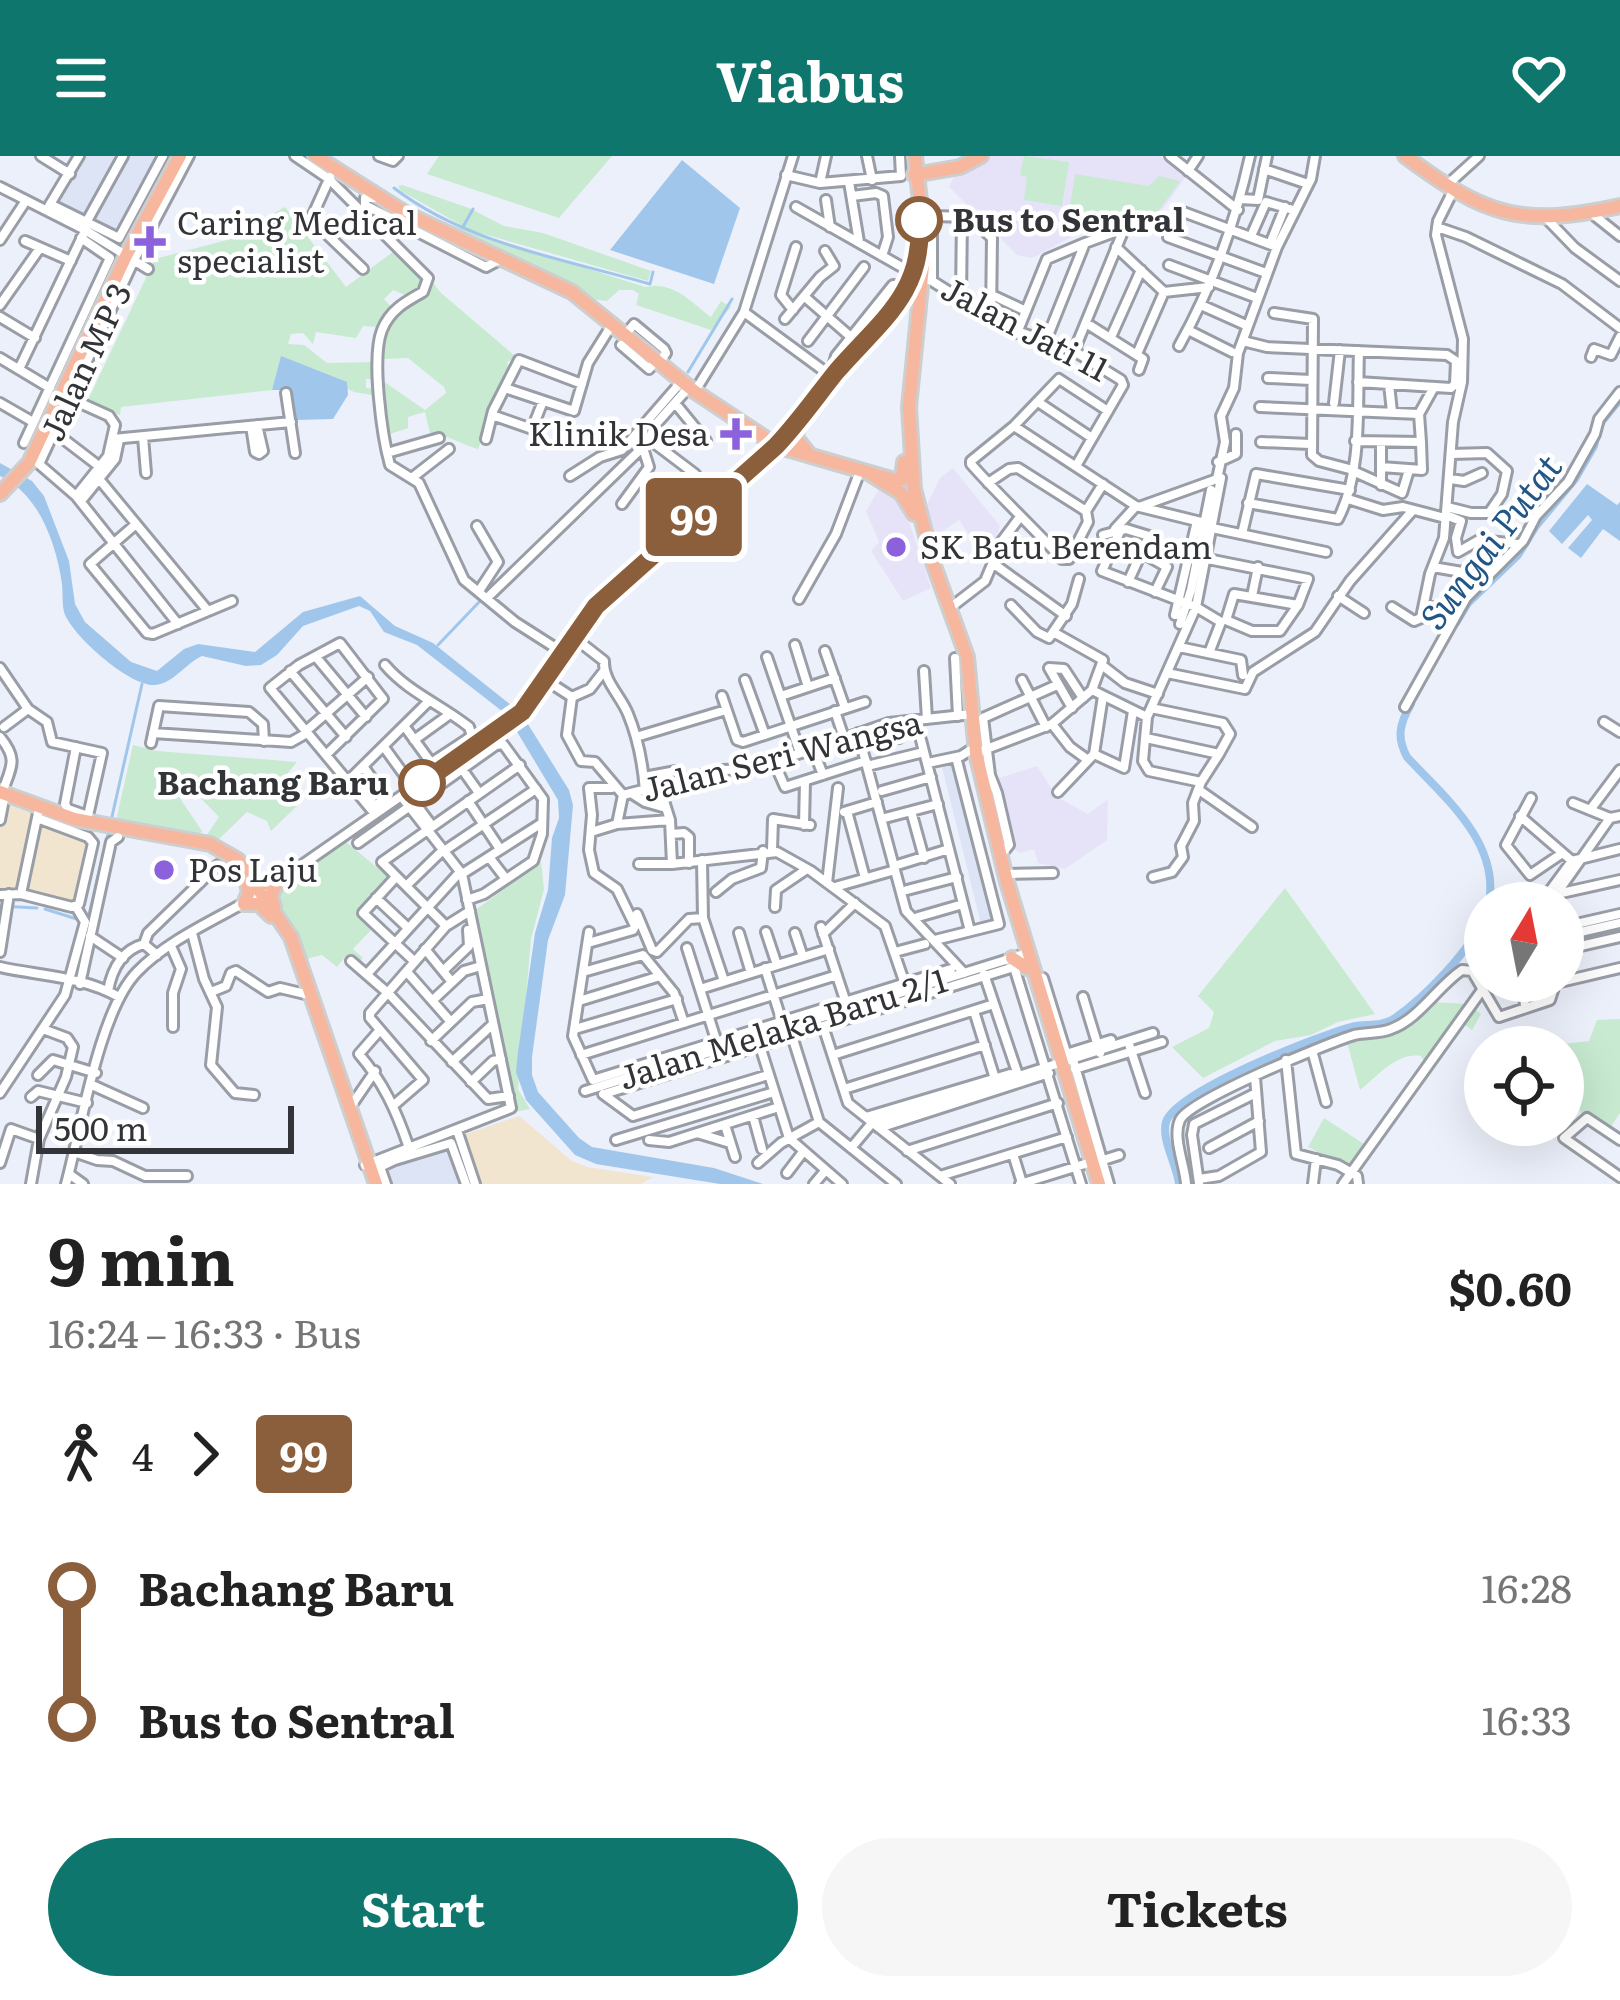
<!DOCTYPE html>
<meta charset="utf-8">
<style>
:root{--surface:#fff;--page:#f6f6f6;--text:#222;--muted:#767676;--accent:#0f766e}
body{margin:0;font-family:Literata,serif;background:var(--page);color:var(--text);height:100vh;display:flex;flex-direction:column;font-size:45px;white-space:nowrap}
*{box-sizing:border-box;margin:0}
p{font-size:39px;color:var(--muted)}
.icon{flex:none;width:66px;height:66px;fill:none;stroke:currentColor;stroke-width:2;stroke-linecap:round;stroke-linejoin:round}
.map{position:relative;height:1028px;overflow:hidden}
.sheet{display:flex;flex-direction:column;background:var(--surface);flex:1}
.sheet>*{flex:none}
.badge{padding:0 24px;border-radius:9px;font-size:42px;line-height:78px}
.needle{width:78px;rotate:10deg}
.fabs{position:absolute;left:1464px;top:726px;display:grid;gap:24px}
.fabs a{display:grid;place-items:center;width:120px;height:120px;border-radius:50%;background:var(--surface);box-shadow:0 12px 48px #0002;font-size:60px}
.scale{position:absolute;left:36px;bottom:30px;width:258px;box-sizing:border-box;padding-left:12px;border:6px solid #323438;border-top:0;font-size:33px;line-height:42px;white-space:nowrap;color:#323438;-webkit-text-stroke:9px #fff;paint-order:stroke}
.map>.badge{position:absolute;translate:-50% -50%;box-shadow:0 0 0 6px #fff}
.legs{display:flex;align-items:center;gap:18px;height:132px;padding:0 48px;font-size:39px}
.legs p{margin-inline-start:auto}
.summary{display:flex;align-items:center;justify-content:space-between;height:204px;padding:0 48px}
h1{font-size:66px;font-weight:700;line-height:90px}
.action{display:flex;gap:24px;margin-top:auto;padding:24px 48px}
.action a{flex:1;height:138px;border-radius:72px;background:var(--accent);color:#fff;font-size:48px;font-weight:700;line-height:138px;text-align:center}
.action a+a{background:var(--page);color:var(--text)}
ul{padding:0 48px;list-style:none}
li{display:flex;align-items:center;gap:42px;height:132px;font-size:45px}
li i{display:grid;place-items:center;width:18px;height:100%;margin:0 15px;background:currentColor}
li i::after{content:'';width:30px;height:30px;margin:-15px;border:9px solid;border-radius:50%;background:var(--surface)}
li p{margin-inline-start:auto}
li:first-child i{background:linear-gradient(#0000 50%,currentColor 0)}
li:last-child i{background:linear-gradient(currentColor 50%,#0000 0)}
header{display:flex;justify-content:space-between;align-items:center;height:156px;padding:0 48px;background:var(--accent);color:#fff;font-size:54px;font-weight:700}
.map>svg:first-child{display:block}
.built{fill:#dde4f5}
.industrial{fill:#f1e5d0}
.education{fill:#e6e3f9}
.green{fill:#c7ead0}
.water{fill:#a1c6eb}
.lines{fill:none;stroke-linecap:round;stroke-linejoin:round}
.stream{stroke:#a1c6eb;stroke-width:3}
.river{stroke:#a1c6eb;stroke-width:8}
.minor-casing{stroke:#999da6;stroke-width:14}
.major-casing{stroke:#cececf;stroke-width:18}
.minor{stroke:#fff;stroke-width:8}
.major{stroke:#f7b79f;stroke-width:12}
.line-1-casing{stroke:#fff;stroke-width:27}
.line-1{stroke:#8b5e3c;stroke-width:18}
.stop-1-dot{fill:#fff;stroke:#8b5e3c;stroke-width:6}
.poi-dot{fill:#8b61dc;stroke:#fff;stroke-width:4.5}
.labels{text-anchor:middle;stroke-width:9;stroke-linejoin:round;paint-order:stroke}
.stop-label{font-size:33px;font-weight:bold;fill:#323438;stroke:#fff;text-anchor:start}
.poi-label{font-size:33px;fill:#323438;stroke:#fff;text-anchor:start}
.street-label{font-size:33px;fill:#323438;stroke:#fff}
.water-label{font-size:36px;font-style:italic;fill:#225686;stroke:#fff}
</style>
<header><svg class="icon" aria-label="menu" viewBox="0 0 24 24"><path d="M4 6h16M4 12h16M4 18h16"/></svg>Viabus<svg class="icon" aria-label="heart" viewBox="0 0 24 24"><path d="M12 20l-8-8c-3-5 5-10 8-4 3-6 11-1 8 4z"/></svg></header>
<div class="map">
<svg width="1620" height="1028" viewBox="0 0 1620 1028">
<rect width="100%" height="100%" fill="#ecf0fa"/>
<!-- built -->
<path class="built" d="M74,0H168L118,90L85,69L49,55Z
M960,602L1002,771L983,776L941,607Z
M453,982L469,1028H380L373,1009Z"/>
<!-- industrial -->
<path class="industrial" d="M0,646L94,680L96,689L78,756L15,743L0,745Z
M519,960L572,1005L587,1011L653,1021L641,1028H479L463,979Z"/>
<!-- education -->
<path class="education" d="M985,0H1160L1187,19L1146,77L1094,69L1032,102L1017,99L949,31L957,14Z
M953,312L1000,370L988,405L959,364L928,385L922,358L940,322Z
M881,330L896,340L905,354L931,432L903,445L871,395L879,386L866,355Z
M1037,610L1057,641L1088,658L1108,643L1107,684L1065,713L1038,707L1034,693L1020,697L1013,693L996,623Z"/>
<!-- green -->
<path class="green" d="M439,0H612L559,62L427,18Z
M1024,0L1069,6L1062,50L1024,44L1027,21L1020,19Z
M1075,18L1149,30L1159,20L1180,25L1145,74L1068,62Z
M402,29L469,52L504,70L543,77L651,115L648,125L470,74L401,35L398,30Z
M285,51L346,131L394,95L408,103L425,125V130L410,141L393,134L384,143L392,152L380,171L363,170L356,182L316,176L313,188L303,177L291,178L288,188L304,189L327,207L376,206L377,224L366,223V232L378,233V240L354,236L281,201L272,234L121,251L120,259L87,246L155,103L227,84Z
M432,63L645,131C675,125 689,145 711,161L721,145L731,151L711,174L636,149L639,138L633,134H619L607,145L591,143L558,122Z
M431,124L440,136L516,201L507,206L509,215L478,293C460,288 449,279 430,277L425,256L408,261V272L387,279L383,225L425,254L446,237L444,231L408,202L381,203C383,145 423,157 431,124Z
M133,589L157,595L297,606L282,624L299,648L271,675L267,665L247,656L216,686L204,683L219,661L185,626L175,635L202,675L197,683L115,669Z
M346,686L391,723L358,759L372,773L353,793L363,802L357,809L346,800L337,811L322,799L309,802L305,811L289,766L275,745L276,738L313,706Z
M541,706L544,733L531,783L518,933L530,953L514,956L474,755Z
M1285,732L1375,858L1338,866L1311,879L1275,885L1203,922L1172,891L1209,872L1214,856L1198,840Z
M1430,846L1469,848L1481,858L1472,874L1460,865L1428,912L1421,900C1397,896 1378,920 1360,934L1347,886L1396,877Z
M1620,863V957L1610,972L1582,959L1563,912V891L1554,889L1589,885L1597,864Z
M1324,962L1367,990L1357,1016L1308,991Z"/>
<!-- water -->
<path class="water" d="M682,4L740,52L714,128L610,94Z
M281,200L347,226L348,239L333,263L296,264L290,234H272Z
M0,307L32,325L44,340L69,405L75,448L85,466L131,506L157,515L184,493L198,488L255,496L303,456L360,440L395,470L433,487L511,549L526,565L569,634L573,649L565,739L548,784L532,901V919L538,936L579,982L592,991L714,1012L763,1028H720L596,1008L575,999L526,944L516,916L518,896L535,777L548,734L552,682L559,662L558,644L507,559L417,489L384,476L370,455L359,450L303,470L277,499L261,509L246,510L202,500C186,507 173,528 155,529C130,531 71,479 64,456C62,447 63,438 62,428C56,387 39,338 0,320Z
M1587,328L1617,349L1620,346V385L1603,373L1581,402L1568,392L1592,364L1588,359L1562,388L1549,375Z"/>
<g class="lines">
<!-- stream -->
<path class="stream" d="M394,32C467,88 564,103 650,128L653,116
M463,71L473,53
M688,216L732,143
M636,293L660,256
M543,381L574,353
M438,489L481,444
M111,665L142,528
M0,750L37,752
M45,753L80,764
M74,822L109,674
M49,870L69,842L72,830"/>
<!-- river -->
<path class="river" d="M1456,467L1468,447L1518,399L1536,370L1575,323L1594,290L1599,269L1620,243
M1411,548C1400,567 1396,581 1407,601C1444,641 1500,686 1489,747
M1179,1028C1177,1009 1161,984 1166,966C1176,935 1318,880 1351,871C1366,867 1380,872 1395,862C1425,841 1471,794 1485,760"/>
<defs>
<path id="minor" d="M41,0L70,18
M295,0L329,23L428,122L423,136C405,146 390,154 382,174C371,202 382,280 390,309L419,327L464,424L515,466L562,496
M379,0L393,5L398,0
M867,0L872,24
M1170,0L1238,54
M1264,13L1308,28
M1188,15L1198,0
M786,19L820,27L901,20L900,0
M330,21L311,63L363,113
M849,26L859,86
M820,27L826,0
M1446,30L1479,0
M0,31L85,74L148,113
M852,40L876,37L883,40L888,81L882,100
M374,42H365V49L486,111L501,103
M1240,43L1258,44L1267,0
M826,44L830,71
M50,48L119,82L163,0
M49,50L79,0
M796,51L914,118
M1178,54L1277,91
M1590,56L1620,80
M1546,62L1575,92L1620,125
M87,65L123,0
M1437,71L1466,81L1562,128L1620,172
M1251,80L1266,46L1293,54
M1168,81L1266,117
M0,84L25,46
M25,85L71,105
M1085,87L1112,77
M1270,88L1285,51
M1116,91L1164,136L1137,198
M1169,109L1257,142
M908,113L915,91L914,56
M922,122L932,125L1005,171L1074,195L1121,224L1123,229L1076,310
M932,125V60L970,61L992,82L991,162
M1164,136L1209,131
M992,139L1026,155
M805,141L852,182
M961,142L962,60
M0,149L40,92
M1201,149L1248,170
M793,154L781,139L796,91
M744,156L831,220
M1274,157L1313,163L1312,299L1319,305L1353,314
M0,161L35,182
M785,163L820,121L834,110L825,95
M1086,167L1143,203L1139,214
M1188,174L1232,196
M1017,177L1047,103L1085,87L1045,187
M626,178L634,168L664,193L666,197L660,206
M1111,181L1141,114
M808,185L864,111
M1243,185L1267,191L1447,199L1456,205L1455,228L1451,232L1358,226
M621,189L649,213L656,205
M1179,190C1213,129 1235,68 1250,0
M1074,195L1122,78
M1591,201L1594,193L1611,199L1620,181
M0,202L50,232
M839,211L834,207L836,200L893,129L906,131
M19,213L83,79
M1268,222L1311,224
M1389,228L1392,256
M505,232L574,255L588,207L613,167
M695,235L744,156L793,0
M286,237L295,297
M69,242L109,260L115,269L108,300L76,340
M1038,246L1092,282
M0,247L33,266
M675,247L706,285
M1334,247L1340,194
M1260,251L1419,258
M492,259L532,273L543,245
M251,270L255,296L259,298L263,295L257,269
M1014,270L1136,350L1205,367
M53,275L100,311
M143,281L146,317
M113,283L291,266
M486,283L493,255L519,204L582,228
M650,284L695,318
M1355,285L1421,286L1422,314L1381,311
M1261,286L1310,288
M1421,286L1419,258L1434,231
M24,287L110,102L81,82
M387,297L439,282
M1218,306L1236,298V278
M1353,315L1402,337L1409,314
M570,320L600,301L622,294L681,226
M413,321L449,293
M99,323L208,455
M1450,323L1464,325L1482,317
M988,327L1009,313L1018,312L1086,355L1088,366L1069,403H1062C1032,370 1000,341 971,308V305L1014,270L1059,223L1108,255
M1381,329V286
M1348,343L1383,354L1403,351L1445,362
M81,345L115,303L119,284
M1248,347L1338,363C1363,315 1357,249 1359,195
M622,348L649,311L643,292
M1139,351L1217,323L1225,286L1221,260L1234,232L1238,197L1277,91L1311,23L1315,0
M1447,351L1471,357H1489L1502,338L1507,315L1487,297L1451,298
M1086,355L1103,328
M1446,359L1461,365L1456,382L1458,396L1479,384L1518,388
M136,368L90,408L147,477L153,478L232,445
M477,370L498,406L479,435
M1212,372L1326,396
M1115,373L1136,350
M1121,373L1102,415L1196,451L1221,466L1209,497
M1242,378L1256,318L1350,334
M1103,379L1126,373L1149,380L1128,426
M1142,397L1167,411L1155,436
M1198,401L1308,423L1298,449L1280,475H1252L1226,464L1234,438L1298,449
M994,408L1066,460
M1433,411L1462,416L1476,409
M1252,440L1258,411
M1338,440L1364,457
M487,442L647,287L656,268L689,231
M799,443L836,378L860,315
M1011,449L1037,476L1049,482L1072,448L1079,423
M1425,449L1444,455L1452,463
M1392,451L1414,465L1421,462L1430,418L1444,382L1453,266L1462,226L1463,183L1436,79L1438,65L1453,35
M950,452L985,425L1002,385L1020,361
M1175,459L1197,365
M178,468L76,340L39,308L134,104L189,0
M1180,468L1191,434L1211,334
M1055,477L1103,504L1092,534
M572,480L604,505C603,525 621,540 628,558C638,582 643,609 645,635
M795,489L808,531
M1179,491L1241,504L1243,519
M825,495L845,552
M316,501L366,561
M767,501L800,597
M955,502L958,560
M385,509C408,536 440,548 469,571L472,580L431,607
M1103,510L1125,527L1158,538
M0,512L28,553L47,566L52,586L102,597L88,660L68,653L65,648L76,591
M290,515L346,581
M924,515L927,563
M1167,517L1245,533L1253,516L1315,476L1350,425L1413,354
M544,523L572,541L567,579L581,605L595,606L623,639L722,614L754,613L889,567L972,558
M745,524L765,579
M1022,524L1046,571
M722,540L737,584L743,586L865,546
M781,540L835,522
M572,541L590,533L604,515
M1405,551L1466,442L1523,385L1536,360L1568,326L1595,278L1599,263L1620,236
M1072,552L1049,512L1064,513L1083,542
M835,555L844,582
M1604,566L1620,576
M889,567L899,582
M1052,568L1070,591L1088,604
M4,571L28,553
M405,571L432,608
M306,575L368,521
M153,577L291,586L307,577
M858,577L906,755L964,817
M0,581C19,604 11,611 2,637
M636,581L726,554
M1146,582L1219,598L1230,578L1223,567L1151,552
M414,584L450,558
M921,584L970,775
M151,587L159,550L249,556L263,568L264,585
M384,591L410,627
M813,593L823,619
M976,597L1052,568L1092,534L1147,561
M1094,598L1124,612L1133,555
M326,599L383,543L340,487L299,509L270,532L375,658
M774,606L785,631L866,605
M928,607L961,600L972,593
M363,610L386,642L375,650L352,621L429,545
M867,610L924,596
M462,613L479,637
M644,621L676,615L685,626
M1201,626L1149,615L1143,605L1147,561L1196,451L1221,322
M660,632L670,664L672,708L777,696L811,715L885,770L905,828
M1199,634L1252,671
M882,635L931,621
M1058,636L1094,598L1103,540
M997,637L990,619L983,562L1057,529
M997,637L1009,689L1001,699
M634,639L645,646L666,652
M1531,642L1506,689L1530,719L1561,698
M468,645L500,693
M415,647L432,670
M1573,647L1610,662L1620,660
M1590,654L1620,614
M847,655L865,722
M911,655L924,702
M844,656L877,646
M1520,660L1572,705
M881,663L938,648
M0,664L5,638
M617,668L670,664
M804,669L805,625
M591,676L617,668L623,639
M672,678L684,677L689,681V707
M358,687L496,589L503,588L543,643L542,678L533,705L484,738L467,744
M772,694L773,663L810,669
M444,695L536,633
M489,701L506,723
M702,704L703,762L724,825
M639,708H672
M894,710L949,693
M462,718L542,667
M1005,718L1053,717
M1153,721L1172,716L1183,701L1181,690L1194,665L1193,647L1201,626L1219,598
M395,722L363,757L414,805
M276,727L522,556L596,450L777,290
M827,727L838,632
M406,730L443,694
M835,731L895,714
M907,734L957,721
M716,736L732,723L761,712L763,695
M21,738L38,657
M1557,738L1620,724
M0,739L21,738L72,751L79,748L93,687L88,681L37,662
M376,742L407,771
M1541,747L1572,705L1620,693
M1550,747L1610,662
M775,751L776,734L807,713
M637,758L652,794L657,796L689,763L703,762
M918,761L963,748
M446,770L382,706L520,609
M821,771L846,847
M1563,771L1620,758
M589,776L573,880L593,924L951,813
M766,776L777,809
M192,777L204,823L217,851L211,909L235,937L254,939
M739,777L751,817
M795,777L803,801
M823,778L855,747
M90,780L123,802
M1563,780L1620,767
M935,784L999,768L956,601
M588,787L633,774L635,770L617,733L594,717L589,694L592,659L589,632H612
M171,790L181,813L173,837V871
M687,792L717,887
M425,793L452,826
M1563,794L1620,781
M0,796L9,738
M895,796L925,788
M157,799L144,788L148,777L218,709
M351,805L389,838L488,943L509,940
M0,811C40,820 82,820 119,841
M765,812L782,866
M443,815L469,790L468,774
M407,816L451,866
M583,816L643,799L674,837L684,867
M367,818L460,716
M984,818L1017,916
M1035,824L1043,822L1068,903
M1523,825L1525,851
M1556,827L1620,812
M80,828L111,686L118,681
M700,833L829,793
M108,835C112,813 122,794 144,788
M211,836L226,830L231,817L236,815L268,836L280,832L305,838
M1083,841L1100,897
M433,844L464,815L481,810
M579,845L660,820
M974,855L996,926
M823,870L848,947L950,1028
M575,873L677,843
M380,874L359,898C383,926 396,954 408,989
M792,880L819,966L896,1028
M431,885L472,846L488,843
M1128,885L1145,937
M760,890L789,982L842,1028
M1066,898L1111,884
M1313,898L1326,946
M581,899L837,819
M833,899L994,848
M1286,904L1296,998L1338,1009L1357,1020L1358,1028
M452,906L493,868
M1074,907L1109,1028
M1075,913L1162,886
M38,919L53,904L96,917
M471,926L493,905L501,903
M92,929L143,952
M844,933L985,889
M585,935L1028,797
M0,937L65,839L85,766L76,751
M603,938L633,960L768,919
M604,938L1014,811L1081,1028
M31,941L38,935L87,947
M394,949L423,924L370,862V857L446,770L470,755
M351,950L375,915
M753,960L762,993
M866,961L1010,918
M725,969L735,1001
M879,972L1049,917
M457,974L475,1028
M697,977L730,987
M616,984L774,936
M649,984L669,986L779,951
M1620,984L1587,962L1564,982L1620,1021
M851,992L872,967L1153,877
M1209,992L1259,965
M907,995L1058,947
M74,996L97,1004L113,1005L145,1020H187
M1013,998L1022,1027
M395,1004L451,987L466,1028
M1097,1006L1119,999
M0,1007L11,973L39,983
M758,1007L781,987L819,966
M365,1009L511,952L462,718L401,640
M787,1017L803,996
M69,1018L83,1028
M940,1020L1067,981
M1199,1023L1219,1020L1261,996L1255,921
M1199,1027L1192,979L1194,968L1256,937
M31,1028L39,983L66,921L73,891L67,882L43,873
M66,1028C81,973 99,855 137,816C171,781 222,761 263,736
M386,1028L380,1011L395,1004L394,1000
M814,1028L825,1015
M1020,1028L1088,1007
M1186,1028C1185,1010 1172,981 1180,964C1189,944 1328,887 1354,879C1366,876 1379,878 1391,873C1419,863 1438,830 1462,814L1472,815L1499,861L1550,844L1556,825
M1313,1028L1316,1003
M1343,1028L1482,834"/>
<path id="major" d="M315,0L407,58L572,136L694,235L777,290L894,324L902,323L904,306
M915,0L925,90L909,251L914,333L933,407L967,501L976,597L1007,726L1099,1028
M1405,0C1486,60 1520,72 1620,50
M914,19L960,11L981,0
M809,298L796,282C799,231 903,169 919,102
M867,316L901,337L914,358
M0,338L29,307L126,100L180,0
M0,636L74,663L210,688L238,704L291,781L376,1028
M246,723L249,736L244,748H259L271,760
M254,723L261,728L277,726L271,740L274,751
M1012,802L1027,812"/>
</defs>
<!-- minor casing -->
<use href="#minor" class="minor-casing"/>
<!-- major casing -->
<use href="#major" class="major-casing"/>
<!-- minor -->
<use href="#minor" class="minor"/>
<!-- major -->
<use href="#major" class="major"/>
</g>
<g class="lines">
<defs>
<path id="line-1" d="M422,627L522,556L596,450L776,290C798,267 816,241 836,216C879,166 925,137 919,64"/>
</defs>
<!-- line-1 casing -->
<use href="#line-1" class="line-1-casing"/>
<!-- line-1 -->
<use href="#line-1" class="line-1"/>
</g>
<!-- markers -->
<g class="stop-1-dot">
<circle cx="919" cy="64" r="21"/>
<circle cx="422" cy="627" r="21"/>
</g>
<g class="poi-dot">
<path d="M144 68h12v12h12v12h-12v12h-12v-12h-12v-12h12z"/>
<path d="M730 260h12v12h12v12h-12v12h-12v-12h-12v-12h12z"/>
<circle cx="896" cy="391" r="12"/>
<circle cx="164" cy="714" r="12"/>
</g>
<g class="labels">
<!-- stop labels -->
<g class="stop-label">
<text x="952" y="76">Bus to Sentral</text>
<text x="389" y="639" text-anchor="end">Bachang Baru</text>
</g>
<!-- poi labels -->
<g class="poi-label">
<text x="177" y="79">Caring Medical<tspan x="177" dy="38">specialist</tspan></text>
<text x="709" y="290" text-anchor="end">Klinik Desa</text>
<text x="920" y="403">SK Batu Berendam</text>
<text x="188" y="726">Pos Laju</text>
</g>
<!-- street labels -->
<g class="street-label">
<text transform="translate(1025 173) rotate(28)" y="12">Jalan Jati 11</text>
<text transform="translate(86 206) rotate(-65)" y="12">Jalan MP 3</text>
<text transform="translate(782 600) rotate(-14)" y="12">Jalan Seri Wangsa</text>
<text transform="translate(783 873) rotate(-17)" y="12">Jalan Melaka Baru 2/1</text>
</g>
<!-- water labels -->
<g class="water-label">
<text transform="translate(1491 386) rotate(-53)" y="13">Sungai Putat</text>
</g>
</g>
</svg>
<div class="fabs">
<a><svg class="needle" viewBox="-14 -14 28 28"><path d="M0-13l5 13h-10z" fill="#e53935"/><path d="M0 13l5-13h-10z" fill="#767676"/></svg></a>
<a><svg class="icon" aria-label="locate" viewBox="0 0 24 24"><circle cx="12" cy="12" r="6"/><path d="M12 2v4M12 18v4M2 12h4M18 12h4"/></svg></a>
</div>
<div class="scale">500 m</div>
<b class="badge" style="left:694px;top:361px;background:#8b5e3c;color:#fff">99</b>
</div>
<section class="sheet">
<div class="summary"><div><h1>9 min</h1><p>16:24 – 16:33 · Bus</p></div><b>$0.60</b></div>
<div class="legs"><svg class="icon" aria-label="walk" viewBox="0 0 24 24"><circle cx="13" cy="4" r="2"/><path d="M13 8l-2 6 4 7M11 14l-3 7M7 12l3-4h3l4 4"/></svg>4<svg class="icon" aria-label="forward" viewBox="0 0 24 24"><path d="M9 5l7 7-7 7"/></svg><b class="badge" style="background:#8b5e3c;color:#fff">99</b></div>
<ul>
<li><i style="color:#8b5e3c"></i><b>Bachang Baru</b><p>16:28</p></li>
<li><i style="color:#8b5e3c"></i><b>Bus to Sentral</b><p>16:33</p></li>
</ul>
<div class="action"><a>Start</a><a>Tickets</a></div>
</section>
